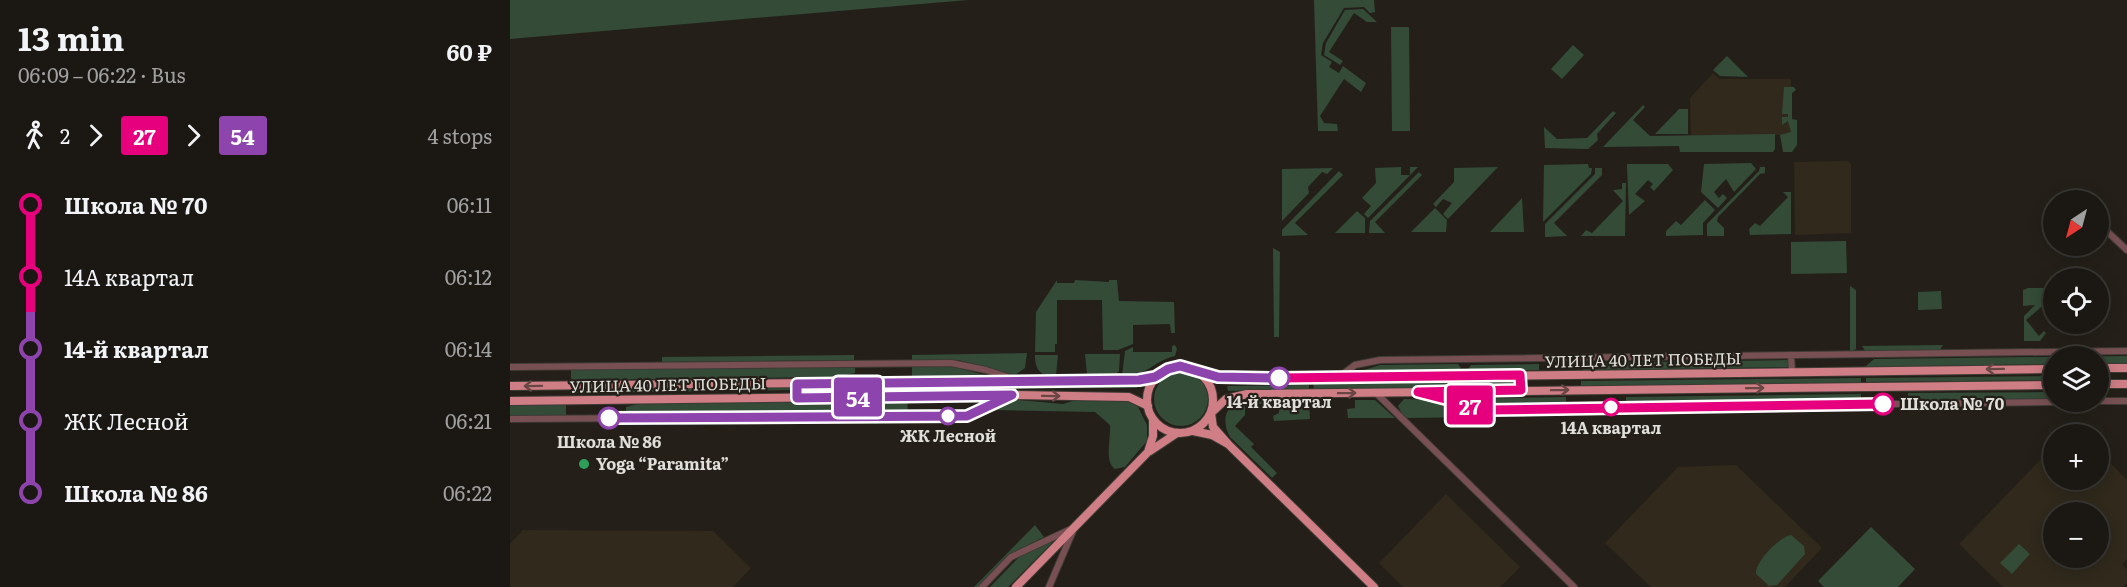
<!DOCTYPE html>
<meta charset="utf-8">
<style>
:root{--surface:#1b1813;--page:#282521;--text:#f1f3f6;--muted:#a0a0a0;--line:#393733}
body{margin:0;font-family:Literata,serif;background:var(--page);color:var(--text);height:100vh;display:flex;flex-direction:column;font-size:22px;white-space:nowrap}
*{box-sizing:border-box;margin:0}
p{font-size:20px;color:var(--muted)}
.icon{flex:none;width:33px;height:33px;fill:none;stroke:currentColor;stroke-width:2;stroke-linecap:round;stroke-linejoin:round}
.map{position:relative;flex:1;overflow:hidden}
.details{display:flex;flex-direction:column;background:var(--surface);width:510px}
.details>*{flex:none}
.badge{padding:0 12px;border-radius:4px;font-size:21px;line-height:39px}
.needle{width:39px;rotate:216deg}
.controls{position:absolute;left:1533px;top:190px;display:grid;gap:12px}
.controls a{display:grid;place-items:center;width:66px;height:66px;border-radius:50%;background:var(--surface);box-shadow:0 3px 15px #0003,0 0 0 2px var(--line);font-size:30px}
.map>.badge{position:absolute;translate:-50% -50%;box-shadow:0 0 0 3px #fff}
.legs{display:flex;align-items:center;gap:9px;height:66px;padding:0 18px;font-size:20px}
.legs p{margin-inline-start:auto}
.head{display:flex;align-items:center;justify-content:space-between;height:102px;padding:0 18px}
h1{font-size:33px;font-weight:700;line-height:45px}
ul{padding:0 18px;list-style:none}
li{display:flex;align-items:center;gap:21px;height:72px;font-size:22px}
li i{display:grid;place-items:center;width:9px;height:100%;margin:0 8px;background:currentColor}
li i::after{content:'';width:15px;height:15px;margin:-8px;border:4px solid;border-radius:50%;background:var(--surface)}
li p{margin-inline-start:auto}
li:first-child i{background:linear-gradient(#0000 50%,currentColor 0)}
li:last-child i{background:linear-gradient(currentColor 50%,#0000 0)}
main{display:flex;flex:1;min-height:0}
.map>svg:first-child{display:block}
.built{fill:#30291c;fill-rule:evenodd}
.green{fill:#334b37}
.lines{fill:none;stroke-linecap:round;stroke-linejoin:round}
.minor-casing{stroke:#3e3b34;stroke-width:8}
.major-casing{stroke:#3e3b34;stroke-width:10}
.minor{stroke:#785053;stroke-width:6}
.major{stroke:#cf7e85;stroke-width:8}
.oneway{stroke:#684644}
.line-1-casing{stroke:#fff;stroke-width:14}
.line-2-casing{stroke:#fff;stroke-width:14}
.line-1{stroke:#e6007e;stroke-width:9}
.line-2{stroke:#8e44ad;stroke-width:9}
.stop-2-dot{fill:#fff;stroke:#8e44ad;stroke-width:3}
.stop-1-dot{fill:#fff;stroke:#e6007e;stroke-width:3}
.leisure-dot{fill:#2e9e5b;stroke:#242019;stroke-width:2}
.labels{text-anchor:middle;stroke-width:4.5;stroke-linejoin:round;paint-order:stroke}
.street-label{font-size:16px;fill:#e1dfda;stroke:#242019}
.stop-label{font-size:16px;font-weight:bold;fill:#e1dfda;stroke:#242019}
.poi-label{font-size:16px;font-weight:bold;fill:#e1dfda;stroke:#242019;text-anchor:start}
</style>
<main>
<section class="details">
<div class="head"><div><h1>13 min</h1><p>06:09 – 06:22 · Bus</p></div><b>60 ₽</b></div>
<div class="legs"><svg class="icon" aria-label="walk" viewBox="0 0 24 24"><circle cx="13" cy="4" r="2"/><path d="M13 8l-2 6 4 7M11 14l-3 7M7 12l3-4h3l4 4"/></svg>2<svg class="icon" aria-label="forward" viewBox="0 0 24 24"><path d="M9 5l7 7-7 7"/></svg><b class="badge" style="background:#e6007e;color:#fff">27</b><svg class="icon" aria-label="forward" viewBox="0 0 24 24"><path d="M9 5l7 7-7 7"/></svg><b class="badge" style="background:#8e44ad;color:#fff">54</b><p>4 stops</p></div>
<ul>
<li><i style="color:#e6007e"></i><b>Школа № 70</b><p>06:11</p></li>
<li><i style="color:#e6007e"></i><span>14А квартал</span><p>06:12</p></li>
<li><i style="color:#8e44ad"></i><b>14-й квартал</b><p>06:14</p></li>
<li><i style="color:#8e44ad"></i><span>ЖК Лесной</span><p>06:21</p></li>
<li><i style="color:#8e44ad"></i><b>Школа № 86</b><p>06:22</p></li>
</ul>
</section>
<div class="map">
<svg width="1617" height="587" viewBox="0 0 1617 587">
<rect width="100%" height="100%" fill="#242019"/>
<!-- built -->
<path class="built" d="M1203,73L1210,79H1281V135L1181,136L1180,98Z
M1338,161L1341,164V233L1285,235L1284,162Z
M1534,456H1543L1544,480H1588L1589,457H1594L1617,480V559L1612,564L1617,570V583L1613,587H1493L1449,544ZM1544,513H1588V558H1544Z
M1226,465L1312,548L1275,587H1141L1095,543L1168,467Z
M936,494L1010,567L990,587H893L869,563Z
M13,530L203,531L241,568L223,587H0V544Z"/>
<!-- green -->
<path class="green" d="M0,0H458L0,39Z
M804,0H864L865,12L860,13L854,7L834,8L813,43L811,55L822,62L819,67L829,73L833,66L856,83L851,92L834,79L810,116L814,123L827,124L828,131H808Z
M853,9L867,22H857L844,13L819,52L833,61L830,65L814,55L816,43L835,10Z
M881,27H899L900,131H882Z
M1063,45L1074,55L1052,79L1041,69Z
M1217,56L1238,77L1210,76L1203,70Z
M1274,87H1284L1286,90L1282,93V119L1287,120V145L1282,152H1273L1270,135L1281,132L1278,121L1272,125V117H1278V114H1272Z
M1133,105L1135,107L1123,120L1140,136L1265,134V149L1263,152H1170L1169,146L1093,147Z
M1169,109H1178V134H1145Z
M1103,111L1106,113L1087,134L1088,140L1078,149L1035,148L1034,127L1047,139L1077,138Z
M1241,163L1246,169L1224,192L1216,179L1204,192L1209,198L1213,194L1217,198L1208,208L1191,192L1194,164Z
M1078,164L1079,168H1082L1081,174L1033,222L1034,165Z
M1117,164H1158L1163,170L1144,191L1140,187L1143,184L1138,180L1125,194L1135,201L1119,215Z
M891,167V175H900V167H908L858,218L854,214L861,206L852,198L866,183L865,168Z
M988,167L938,219L933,214L942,203L933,199L926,207L923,204L944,182V168Z
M1250,167H1255V173L1250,174L1208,217L1207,221L1214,228V236H1197V224L1249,171Z
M823,168L817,174L812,172L798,187L799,193L772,221V169Z
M1085,168H1092V175L1044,223L1057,236L1035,237V224L1085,174Z
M829,171L833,175L785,223L798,235L772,236V230Z
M909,172L912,175L865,222L875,233H859L860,221Z
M1112,183H1116L1115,236H1071L1076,230L1082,233L1113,201L1103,190L1112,189Z
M1273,192H1281V234L1240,235L1239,229L1245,223L1250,226L1278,197Z
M1012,198L1014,232H980Z
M1195,200L1205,210L1193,223V235L1156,236V231L1166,221L1171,225Z
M925,208L937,220L936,232H901Z
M847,211L855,218V233H825Z
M1336,241L1337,273L1281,274V242Z
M763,248L770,252L769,337H764Z
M547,280V283H564L565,280L599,282V280H607L609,301L664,302L665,333H661L660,324L623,325V344L608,350H593L592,300H547V344H545V352H525L526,312Z
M1340,286L1346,290V349L1340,352Z
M1518,288H1543V297L1516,320L1529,336L1534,331L1536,333L1530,341H1514V316L1525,305L1513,306V290Z
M1431,291L1432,309L1408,310V292Z
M665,345L667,349L665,356C643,361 638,376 612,376L615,351L623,347V352H662V346Z
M1433,345L1430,350L1356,352L1352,346Z
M517,353L515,368L505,375L448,360H402V355Z
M575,354H610L609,371L604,376L577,374Z
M344,355V360L152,362V357Z
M525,355H548L546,375L540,377C527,373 525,366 525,355Z
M1617,356V363L1589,364L1588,357H1544L1543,364L1355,367L1364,359Z
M1279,360V367L1073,370V363Z
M948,364L951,368L947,371L845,373L870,365Z
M1029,364V370L962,371L959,368L961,365Z
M402,366H441L478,376L402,377Z
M345,367V373L324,377L61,380V370Z
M644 399a27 27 0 1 1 54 0a27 27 0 1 1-54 0Z
M1544,376L1543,380L1356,382V378Z
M1351,378V383L1071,386V381Z
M1004,382L1006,384L1004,387L804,389L803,384Z
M627,385V388L403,389V386Z
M799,385V389L718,391L717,386Z
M282,388V390L61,393V390Z
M1543,392L1544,400L1398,401V393Z
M1351,394V401L1116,405V397Z
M1056,397V406L977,407L947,399Z
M498,399L553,404L569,399H617L628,407L637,425V441L615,467L605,469C594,462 601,439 600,425L585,412L484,410L486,405Z
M894,399L929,400L976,414L1056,413V416L894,418L888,406Z
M397,400L398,411L116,413V407L132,403Z
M799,400L800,419L764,421L763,416L769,413V401Z
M845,400H865L885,418H838L837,409L845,408Z
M737,401H759L762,404H735V415L725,426L744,444L741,447L767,473L762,478L720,437C710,419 716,402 737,401Z
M0,404H56V415H0Z
M525,525L534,537L506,551L471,587H464Z
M1361,527L1405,569L1388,587H1314L1308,581Z
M1281,535L1294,546L1295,554L1267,585L1259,586L1246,574C1245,562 1269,537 1281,535Z
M540,541L542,543L498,587H480L510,556Z
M1509,544L1520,554L1502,574L1490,563Z"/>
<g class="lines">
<defs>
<path id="minor" d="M1588,223L1617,250
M1281,355L1282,372
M0,367L441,363L476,370L507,380
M829,377L845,365L870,360L1617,351
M865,392L1064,587
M917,394L978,409L1544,402
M1588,401H1617
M0,419L457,416L502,395
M472,587L501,557L561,529
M539,587L563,531"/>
<path id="major" d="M637 400a33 33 0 1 1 66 0a33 33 0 1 1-66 0Z
M1588,368H1617
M688,371L708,377L737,379L1544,369
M1588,384H1617
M0,386L629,380L645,377
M0,401L502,395L619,397L638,406
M683,431L702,435L718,444L864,587
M718,444L703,427L701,413L716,399L737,394L1544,385
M640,451L667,433
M506,587L638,452L643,436V419"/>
</defs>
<!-- minor casing -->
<use href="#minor" class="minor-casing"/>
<!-- major casing -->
<use href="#major" class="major-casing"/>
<!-- minor -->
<use href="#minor" class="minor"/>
<!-- major -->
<use href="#major" class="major"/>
</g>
<!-- one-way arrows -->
<defs><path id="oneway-shaft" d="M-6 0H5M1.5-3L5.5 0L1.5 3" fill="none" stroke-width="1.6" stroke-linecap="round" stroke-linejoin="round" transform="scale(1.5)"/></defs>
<g class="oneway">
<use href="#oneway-shaft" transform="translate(1485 369) rotate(179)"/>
<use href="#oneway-shaft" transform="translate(23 386) rotate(179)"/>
<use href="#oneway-shaft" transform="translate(1245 388) rotate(-1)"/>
<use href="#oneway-shaft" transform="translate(1050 390) rotate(-1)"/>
<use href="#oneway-shaft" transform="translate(837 393) rotate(-1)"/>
<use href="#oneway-shaft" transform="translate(541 396) rotate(1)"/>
</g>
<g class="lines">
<defs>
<path id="line-1" d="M769,378L1010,375L1011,390L908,392L978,410L1373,404"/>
<path id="line-2" d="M99,418L457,416L502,395L287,398V384L629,380L645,377L658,369L670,366L708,377L769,378"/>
</defs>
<!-- line-1 casing -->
<use href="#line-1" class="line-1-casing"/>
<!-- line-2 casing -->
<use href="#line-2" class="line-2-casing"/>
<!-- line-1 -->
<use href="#line-1" class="line-1"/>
<!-- line-2 -->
<use href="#line-2" class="line-2"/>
</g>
<!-- markers -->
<g class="stop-2-dot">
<circle cx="769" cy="378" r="10"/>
<circle cx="438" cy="416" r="8"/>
<circle cx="99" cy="418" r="10"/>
</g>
<g class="stop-1-dot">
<circle cx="1373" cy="404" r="10"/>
<circle cx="1101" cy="407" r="8"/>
</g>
<circle class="leisure-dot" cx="74" cy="464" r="6"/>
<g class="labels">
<!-- street labels -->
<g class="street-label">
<text transform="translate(1133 360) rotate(-1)" y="6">УЛИЦА 40 ЛЕТ ПОБЕДЫ</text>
<text transform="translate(158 385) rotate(-1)" y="6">УЛИЦА 40 ЛЕТ ПОБЕДЫ</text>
</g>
<!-- stop labels -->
<g class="stop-label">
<text x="769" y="408">14-й квартал</text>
<text x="1390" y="410" text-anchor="start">Школа № 70</text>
<text x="1101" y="434">14А квартал</text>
<text x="438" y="442">ЖК Лесной</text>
<text x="99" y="448">Школа № 86</text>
</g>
<!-- poi labels -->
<g class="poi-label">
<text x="86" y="470">Yoga “Paramita”</text>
</g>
</g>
</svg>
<div class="controls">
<a><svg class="needle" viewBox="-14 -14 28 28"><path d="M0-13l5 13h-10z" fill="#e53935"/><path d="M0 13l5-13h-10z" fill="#a0a0a0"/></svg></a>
<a><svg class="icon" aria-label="locate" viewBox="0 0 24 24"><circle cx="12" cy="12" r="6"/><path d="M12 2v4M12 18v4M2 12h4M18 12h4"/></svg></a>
<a><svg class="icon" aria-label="layers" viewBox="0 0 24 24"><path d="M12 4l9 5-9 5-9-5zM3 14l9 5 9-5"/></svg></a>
<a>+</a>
<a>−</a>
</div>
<b class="badge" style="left:960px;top:405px;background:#e6007e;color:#fff">27</b>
<b class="badge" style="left:348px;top:397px;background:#8e44ad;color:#fff">54</b>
</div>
</main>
